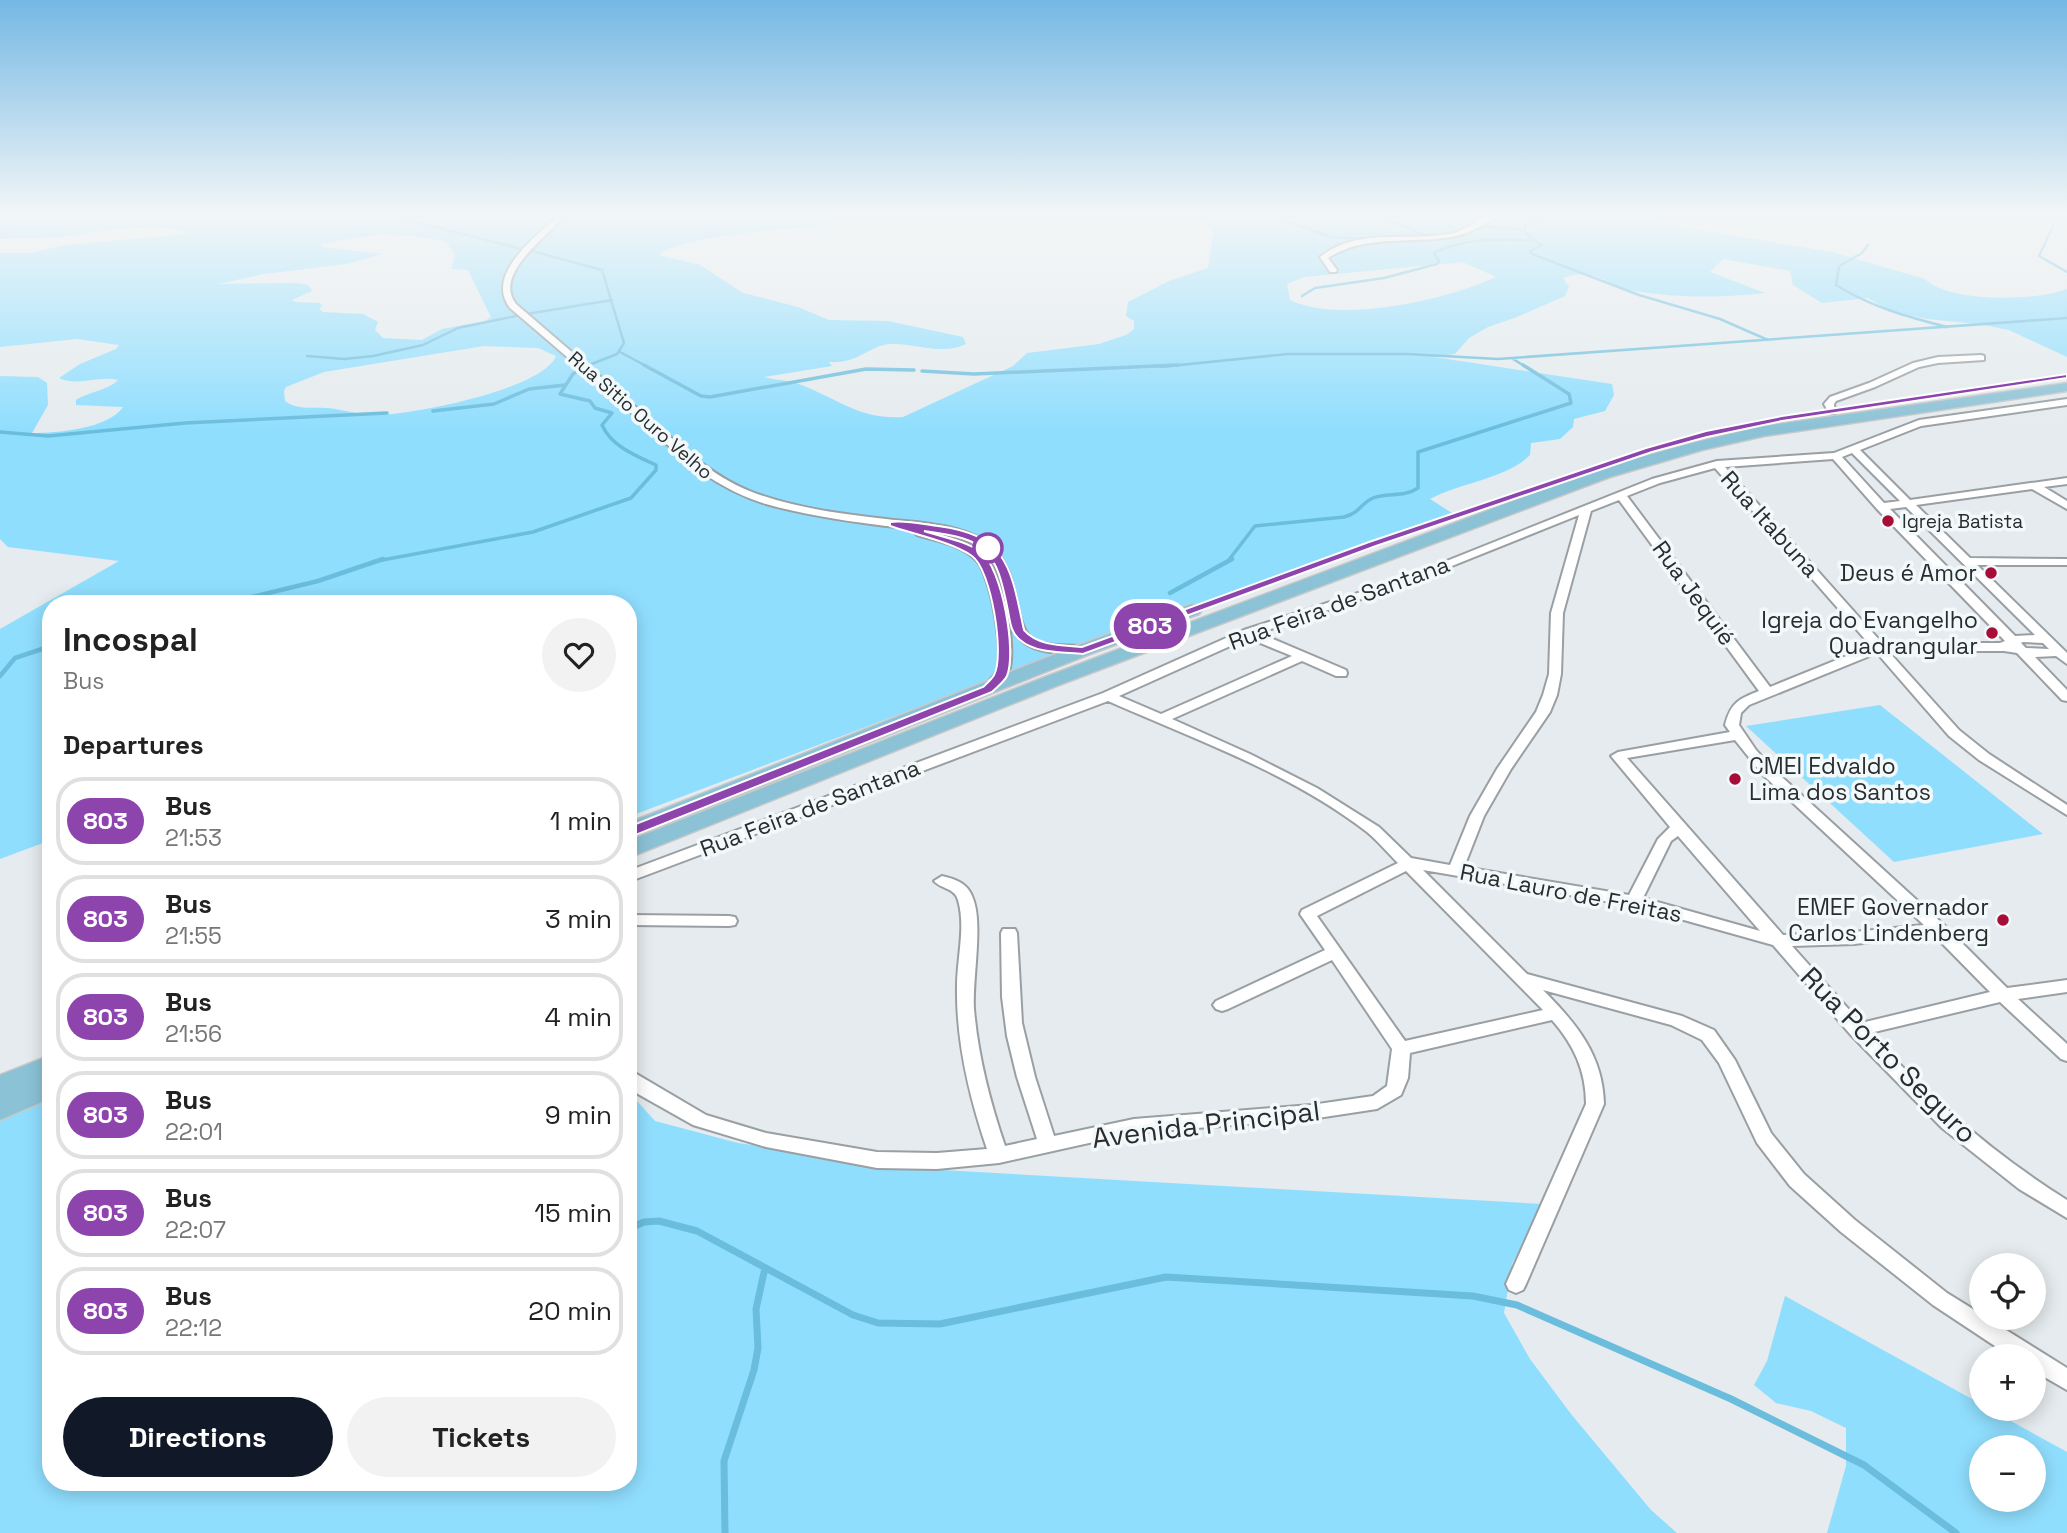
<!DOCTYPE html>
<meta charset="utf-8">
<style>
:root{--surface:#fff;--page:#f2f2f2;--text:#222;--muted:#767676;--line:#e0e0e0;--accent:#111827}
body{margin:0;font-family:"Space Grotesk",sans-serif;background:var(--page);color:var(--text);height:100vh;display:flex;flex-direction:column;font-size:26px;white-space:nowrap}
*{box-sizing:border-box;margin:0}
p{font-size:23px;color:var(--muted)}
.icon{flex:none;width:38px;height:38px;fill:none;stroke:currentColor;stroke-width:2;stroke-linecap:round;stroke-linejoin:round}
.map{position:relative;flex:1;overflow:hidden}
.panel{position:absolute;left:42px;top:595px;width:595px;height:896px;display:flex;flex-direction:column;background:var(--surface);border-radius:28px;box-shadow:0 4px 18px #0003}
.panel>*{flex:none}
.badge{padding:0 14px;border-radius:23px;font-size:24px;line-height:46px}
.buttons{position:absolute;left:1969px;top:1253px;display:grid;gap:14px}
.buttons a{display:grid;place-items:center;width:77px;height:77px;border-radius:50%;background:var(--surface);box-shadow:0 4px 18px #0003;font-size:35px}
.map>.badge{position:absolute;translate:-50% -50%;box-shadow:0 0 0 4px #fff}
h2{padding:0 21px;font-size:26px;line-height:63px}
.round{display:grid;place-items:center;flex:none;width:74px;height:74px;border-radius:37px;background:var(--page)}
.overview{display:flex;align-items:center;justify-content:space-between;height:119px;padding:0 21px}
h1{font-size:33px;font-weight:600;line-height:52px}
.action{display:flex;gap:14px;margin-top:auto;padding:14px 21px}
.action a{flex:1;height:80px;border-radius:42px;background:var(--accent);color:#fff;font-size:28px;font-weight:600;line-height:80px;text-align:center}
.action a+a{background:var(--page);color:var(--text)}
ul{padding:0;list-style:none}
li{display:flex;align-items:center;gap:21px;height:88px;margin:0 14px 10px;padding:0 7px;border:4px solid var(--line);border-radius:28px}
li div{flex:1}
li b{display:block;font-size:26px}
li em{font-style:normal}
li .badge{min-width:77px;font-weight:700;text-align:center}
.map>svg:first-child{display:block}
.green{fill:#90defe;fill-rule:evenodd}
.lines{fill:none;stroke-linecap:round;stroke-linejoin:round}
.stream-far3{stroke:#6abddd;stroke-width:2.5}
.stream-far2{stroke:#6abddd;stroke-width:3.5}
.stream-far1{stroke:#6abddd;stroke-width:4.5}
.stream{stroke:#6abddd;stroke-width:7}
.street-casing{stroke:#999fa2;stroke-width:4}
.primary-casing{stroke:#c8c8c9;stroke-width:3}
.street{fill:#fff;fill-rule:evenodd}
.primary{fill:#8cc2d6;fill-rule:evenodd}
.line{fill:#8e44ad;stroke:#fff;stroke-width:2}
.poi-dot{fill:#a70d37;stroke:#f2f9fb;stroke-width:2.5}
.stop-dot{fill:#fff;stroke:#8e44ad;stroke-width:3.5}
.labels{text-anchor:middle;stroke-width:7;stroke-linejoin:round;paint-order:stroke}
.far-street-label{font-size:19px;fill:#2a2c2e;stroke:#f2f9fb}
.far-poi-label{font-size:19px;fill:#2a2c2e;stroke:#f2f9fb;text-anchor:start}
.street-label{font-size:23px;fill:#2a2c2e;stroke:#f2f9fb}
.poi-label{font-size:23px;fill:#2a2c2e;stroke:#f2f9fb;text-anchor:end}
.near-street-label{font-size:28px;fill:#2a2c2e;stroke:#f2f9fb}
</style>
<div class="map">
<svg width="2067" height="1533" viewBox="0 0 2067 1533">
<rect width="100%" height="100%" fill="#e5ebee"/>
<!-- green -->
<path class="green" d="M0,215H831L829,220L836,225C802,228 678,235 659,255L700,265L743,293L798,307L829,320L888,321L963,337L966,344C941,356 916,343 891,344C869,345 859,364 829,362L832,366L764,377C774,380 786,380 796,383C836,397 858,420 903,417L1013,366L1027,353L1099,344L1126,335L1134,329V321L1126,316L1128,302L1169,281L1208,268L1213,233L1200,215H1610L1832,252L1925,279C1948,303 2037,301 2067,289V357L2009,330L1978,324L1927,319L1889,311L1868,298L1822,303L1793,285L1790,271L1723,259L1710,272L1765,293C1723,298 1677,298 1635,291C1604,286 1598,266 1563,278L1569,287L1565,296L1517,317L1488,327L1469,338L1455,354L1434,357L1612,384L1614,395L1605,411L1574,419L1573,427L1560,439L1531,443L1530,455C1506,479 1461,482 1430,499L1452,513L929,703L628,817V604H51V840L0,859V629L119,561L8,547L0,539V376L38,377L47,383L48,405L32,433C57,433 108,429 123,407L76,405V400C88,392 109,390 118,380C98,375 78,387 59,378L80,364L116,349L119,345L77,339L0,347V253H32L64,245L188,234C161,219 92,234 60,237C40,239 20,237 0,239ZM380,234L421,237L446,242L455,255L451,269L468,270L491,317L485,321L442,329L422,340L383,338L375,330L378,322L363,314L323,312L319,309L322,306L320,303L295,302L292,300L312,291L308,285L296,283L218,284L264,274L347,264L382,254L321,247V244ZM1463,262L1496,277C1447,300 1340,324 1290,300L1287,284L1304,277ZM484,346L538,348L556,356C543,390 405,417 370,415C355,414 341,409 327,408C313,407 296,410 285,401L284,391L286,387L324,372Z
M1880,705L2043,834L1894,862L1746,726Z
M628,1091L655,1121L738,1143L924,1169L1543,1204L1512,1264L1504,1313L1530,1359L1571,1414L1651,1510L1677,1533H0V1116L51,1094V1482H628Z
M1785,1296L1981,1404V1409H1989L2067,1452V1533H1827L1846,1466V1428L1811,1411L1776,1403L1754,1385L1767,1361ZM1981,1447H2034V1500H1981Z"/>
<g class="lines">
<!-- stream-far3 -->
<path class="stream-far3" d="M387,215L526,250
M1268,215L1331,237L1368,239
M1377,215L1424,235L1452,237
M2053,226L2039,256L2067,272
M1525,230V225L1550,215
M1467,232L1484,227L1525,230L1528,236L1542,245L1530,251L1532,254L1639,295L1720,319L1768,340
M532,251L602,270L624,343L617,354L589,365
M1841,265L1862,253L1868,245
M1839,267L1836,285C1871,307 1908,317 1947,327
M1302,296L1315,288L1384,278L1437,264L1439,261L1434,253C1465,237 1499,240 1533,240
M527,314L612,300
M620,352L648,367
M307,356L344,359L373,356L423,345L458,328L521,315
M1513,359L1526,367
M1160,367L1288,354H1407L1498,359L2067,318"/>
<!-- stream-far2 -->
<path class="stream-far2" d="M644,365L701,396L710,397L866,369L914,370
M922,371L974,374L1178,365
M433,411L494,404L529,389L565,385
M0,432L48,436L185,423L387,413
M377,561L533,532L631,498L656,470V465C636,456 611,446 602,425L612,413L595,408L590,401L560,394L573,374L583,368
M1228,561L1255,526L1344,517C1360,513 1360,504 1373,498C1388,492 1403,498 1418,488V452L1571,403L1569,394L1523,365"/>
<!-- stream-far1 -->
<path class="stream-far1" d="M1170,593L1232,559
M223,604L318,581L383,559
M0,676L15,658L51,646"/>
<!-- stream -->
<path class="stream" d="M628,1229L644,1222L659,1221L697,1231L853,1315L878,1323L940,1324L1166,1277L1473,1296L1517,1305L1731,1399L1864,1465L1956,1533
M725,1533L724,1461L754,1370L758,1348L756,1309L765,1268"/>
<defs>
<path id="street" d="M559,215H566C549,235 492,274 516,304C559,341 602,378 645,415C678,443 710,476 752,492C795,508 841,514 886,519C918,523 956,523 984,541C1025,567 1010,628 1035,640C1052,648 1070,644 1087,647L1089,650L1087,653C1076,655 1062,654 1050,652C983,643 1025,574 974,544C949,529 915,529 886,526C846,521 805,515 766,504C707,486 672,448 627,409C588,375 549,341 510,308C484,274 537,236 559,215Z
M1489,215H1500C1486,223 1468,235 1451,237C1409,244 1366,234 1328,258L1337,270L1336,272H1330L1320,257C1358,226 1410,243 1454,233C1467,229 1477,220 1489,215Z
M1981,355L1984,356V360L1938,363L1919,367L1875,387L1836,401L1834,404L1835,413H1829L1824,404L1830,397L1869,383L1913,363L1938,357Z
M2067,399V405L1921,426L1860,450L1910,500L2067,478V484L2044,487L2067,501V509L2032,489L1916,505L1970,558L2067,559V565H1977L2067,653V664L2056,656L2035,657L2067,690V701L2062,700L2017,653L2004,651H1888L1959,730L1989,754L2067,805V815L1979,760L1949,736L1877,653L1749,705L1741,713L1739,725L1756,750L1773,769L1944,925L2007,988L2067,980V992L2018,999L2067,1044V1061L2061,1059L2000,1002L1870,1033C1929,1097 1993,1154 2067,1200V1218L2019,1189L1942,1128L1850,1034L1773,945L1634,906L1423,870L1527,974L1682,1016L1714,1030L1735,1060L1771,1133L1804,1174L1855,1220L1947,1293L1981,1314V1318H1987L2067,1368V1390L2034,1371V1356H2010L1933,1305L1841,1232L1790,1186L1757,1143L1719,1063L1702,1040L1671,1025L1543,990C1576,1023 1603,1055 1604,1104L1526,1284L1523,1290L1516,1293L1509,1290L1506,1284L1586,1104C1586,1071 1574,1045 1552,1020L1410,1053L1408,1078L1401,1095L1377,1109L1311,1119L1134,1133L999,1163L937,1169L877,1168L766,1147L693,1125L638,1094L628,1086V1069L706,1115L766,1133L877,1152L937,1153L987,1149C969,1096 956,1042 957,986C957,958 966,927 958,900C955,888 941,889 934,881L942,876C955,879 967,883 972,896C984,921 972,979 974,1009C978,1056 990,1102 1005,1146L1037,1139L1017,1077L1007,1036L1002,997L1001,933L1003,929H1015L1017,933L1022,1023L1035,1077L1054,1136L1134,1119L1311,1105L1373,1096L1387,1086L1392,1049L1332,960L1228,1009L1222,1011L1216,1009L1213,1005L1216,1001L1325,950L1300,914L1302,910L1398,863C1388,853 1378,841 1367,832C1291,773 1194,739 1108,701L628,882V871L1103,693L1244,630L1404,578L1652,479L1717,461L1834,453L1919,420ZM1852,453L1900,501L1884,503L1842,457ZM1833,459L1877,509L2005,641L2000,643H1882L1725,467ZM1715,468L1871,646L1770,687L1627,496L1660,483ZM1619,500L1759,691C1739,699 1731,702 1725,725L1730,732L1618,752L1611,756L1670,827L1658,839L1629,895L1464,867L1484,816L1511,769L1550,712L1557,695L1561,674L1563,613L1591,511ZM1906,507L2035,635L2015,636L1890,509ZM1579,515L1551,613L1549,674L1543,695L1536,712L1497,769L1470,816L1450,865L1411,858L1379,827L1317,788L1250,754L1172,719L1302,661L1336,676H1346L1347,673L1346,670L1259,633L1412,582ZM1248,638L1292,656L1161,714L1119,696ZM2023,642L2043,643L2049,649L2026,648L2021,643ZM1735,740L1763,775L1924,925L1854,932L1783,935L1627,758ZM1678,836L1760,931L1643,898L1671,841ZM1406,871L1543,1010L1405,1041L1317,916ZM1934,935L1990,992L1861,1023L1792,946L1854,944Z
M921,530C941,535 971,540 985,556C1003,576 1017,646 1009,671C1006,680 996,690 987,693L980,689C985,684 993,679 996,673C1005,654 991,577 977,561C963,545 936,541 917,535L915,533Z
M628,915L729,916L735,917L737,921L735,925L729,926L628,925Z"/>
<path id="primary" d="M2067,383V391L1764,436L1702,450L1610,477L1059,685L628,858V841L1045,677L1598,469L1692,443L1764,426Z
M1192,604L1202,610L1199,614L1090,654L628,839V823L1076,646Z
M51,1055V1098L0,1120V1075Z"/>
</defs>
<!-- street casing -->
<use href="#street" class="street-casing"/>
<!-- primary casing -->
<use href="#primary" class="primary-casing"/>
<!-- street -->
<use href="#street" class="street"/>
<!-- primary -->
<use href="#primary" class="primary"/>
</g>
<!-- sky -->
<linearGradient id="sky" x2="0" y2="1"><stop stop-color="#75b8e4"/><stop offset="0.5" stop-color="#f3f6f7"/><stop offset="1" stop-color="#f3f6f7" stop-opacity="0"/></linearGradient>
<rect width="2067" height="429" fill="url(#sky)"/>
<!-- line -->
<path class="line" d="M2067,374V378L1782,421L1707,437L1652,452L1376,546L1083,654C1064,652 1036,654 1020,640C1011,633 1010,622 1008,611C996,550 988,539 924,531C942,537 966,541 981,552C1002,568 1017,652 1007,676C1004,682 996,688 992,692L633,836L628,837L621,832L623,829L983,687C986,684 992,679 994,675C1005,655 991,569 972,556C952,542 913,534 890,526V522C905,520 923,524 938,526C1009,535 1011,570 1024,630C1038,646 1062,645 1082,647L1369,542L1646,448L1706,431L1782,416Z"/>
<!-- markers -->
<g class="poi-dot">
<circle cx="1888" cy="521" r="7"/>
<circle cx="1991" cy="573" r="7"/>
<circle cx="1992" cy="633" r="7"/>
<circle cx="1735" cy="779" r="7"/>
<circle cx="2003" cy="920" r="7"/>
</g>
<circle class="stop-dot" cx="988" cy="548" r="14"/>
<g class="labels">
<!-- far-street labels -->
<g class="far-street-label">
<text transform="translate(641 415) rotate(41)" y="7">Rua Sitio Ouro Velho</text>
</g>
<!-- far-poi labels -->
<g class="far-poi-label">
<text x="1902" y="528">Igreja Batista</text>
</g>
<!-- street labels -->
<g class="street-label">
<text transform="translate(1770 524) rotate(48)" y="8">Rua Itabuna</text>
<text transform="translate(1694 593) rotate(54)" y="8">Rua Jequié</text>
<text transform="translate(1339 603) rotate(-20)" y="8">Rua Feira de Santana</text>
<text transform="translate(810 808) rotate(-21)" y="8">Rua Feira de Santana</text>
<text transform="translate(1571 893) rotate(11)" y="8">Rua Lauro de Freitas</text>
</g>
<!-- poi labels -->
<g class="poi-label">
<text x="1977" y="581">Deus é Amor</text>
<text x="1978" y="628">Igreja do Evangelho<tspan x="1978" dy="26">Quadrangular</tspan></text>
<text x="1749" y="774" text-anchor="start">CMEI Edvaldo<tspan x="1749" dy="26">Lima dos Santos</tspan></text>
<text x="1989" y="915">EMEF Governador<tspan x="1989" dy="26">Carlos Lindenberg</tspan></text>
</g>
<!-- near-street labels -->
<g class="near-street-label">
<text transform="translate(1889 1055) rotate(45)" y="10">Rua Porto Seguro</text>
<text transform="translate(1206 1124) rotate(-7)" y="10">Avenida Principal</text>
</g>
</g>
</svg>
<div class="buttons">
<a><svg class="icon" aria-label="locate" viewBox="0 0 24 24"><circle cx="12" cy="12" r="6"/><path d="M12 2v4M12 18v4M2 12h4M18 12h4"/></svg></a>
<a>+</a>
<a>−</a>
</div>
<b class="badge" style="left:1150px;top:626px;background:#8e44ad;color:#fff">803</b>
<section class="panel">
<div class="overview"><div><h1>Incospal</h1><p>Bus</p></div><a class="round"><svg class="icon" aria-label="heart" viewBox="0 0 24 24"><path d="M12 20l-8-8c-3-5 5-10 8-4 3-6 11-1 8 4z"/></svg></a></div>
<h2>Departures</h2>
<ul>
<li><span class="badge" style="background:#8e44ad;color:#fff">803</span><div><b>Bus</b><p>21:53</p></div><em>1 min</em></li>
<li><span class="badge" style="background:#8e44ad;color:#fff">803</span><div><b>Bus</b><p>21:55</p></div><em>3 min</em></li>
<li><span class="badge" style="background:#8e44ad;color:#fff">803</span><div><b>Bus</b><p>21:56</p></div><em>4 min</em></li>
<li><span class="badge" style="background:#8e44ad;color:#fff">803</span><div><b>Bus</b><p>22:01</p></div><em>9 min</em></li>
<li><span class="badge" style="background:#8e44ad;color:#fff">803</span><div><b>Bus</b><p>22:07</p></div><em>15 min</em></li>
<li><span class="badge" style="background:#8e44ad;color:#fff">803</span><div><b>Bus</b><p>22:12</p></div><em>20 min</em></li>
</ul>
<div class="action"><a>Directions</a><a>Tickets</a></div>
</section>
</div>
